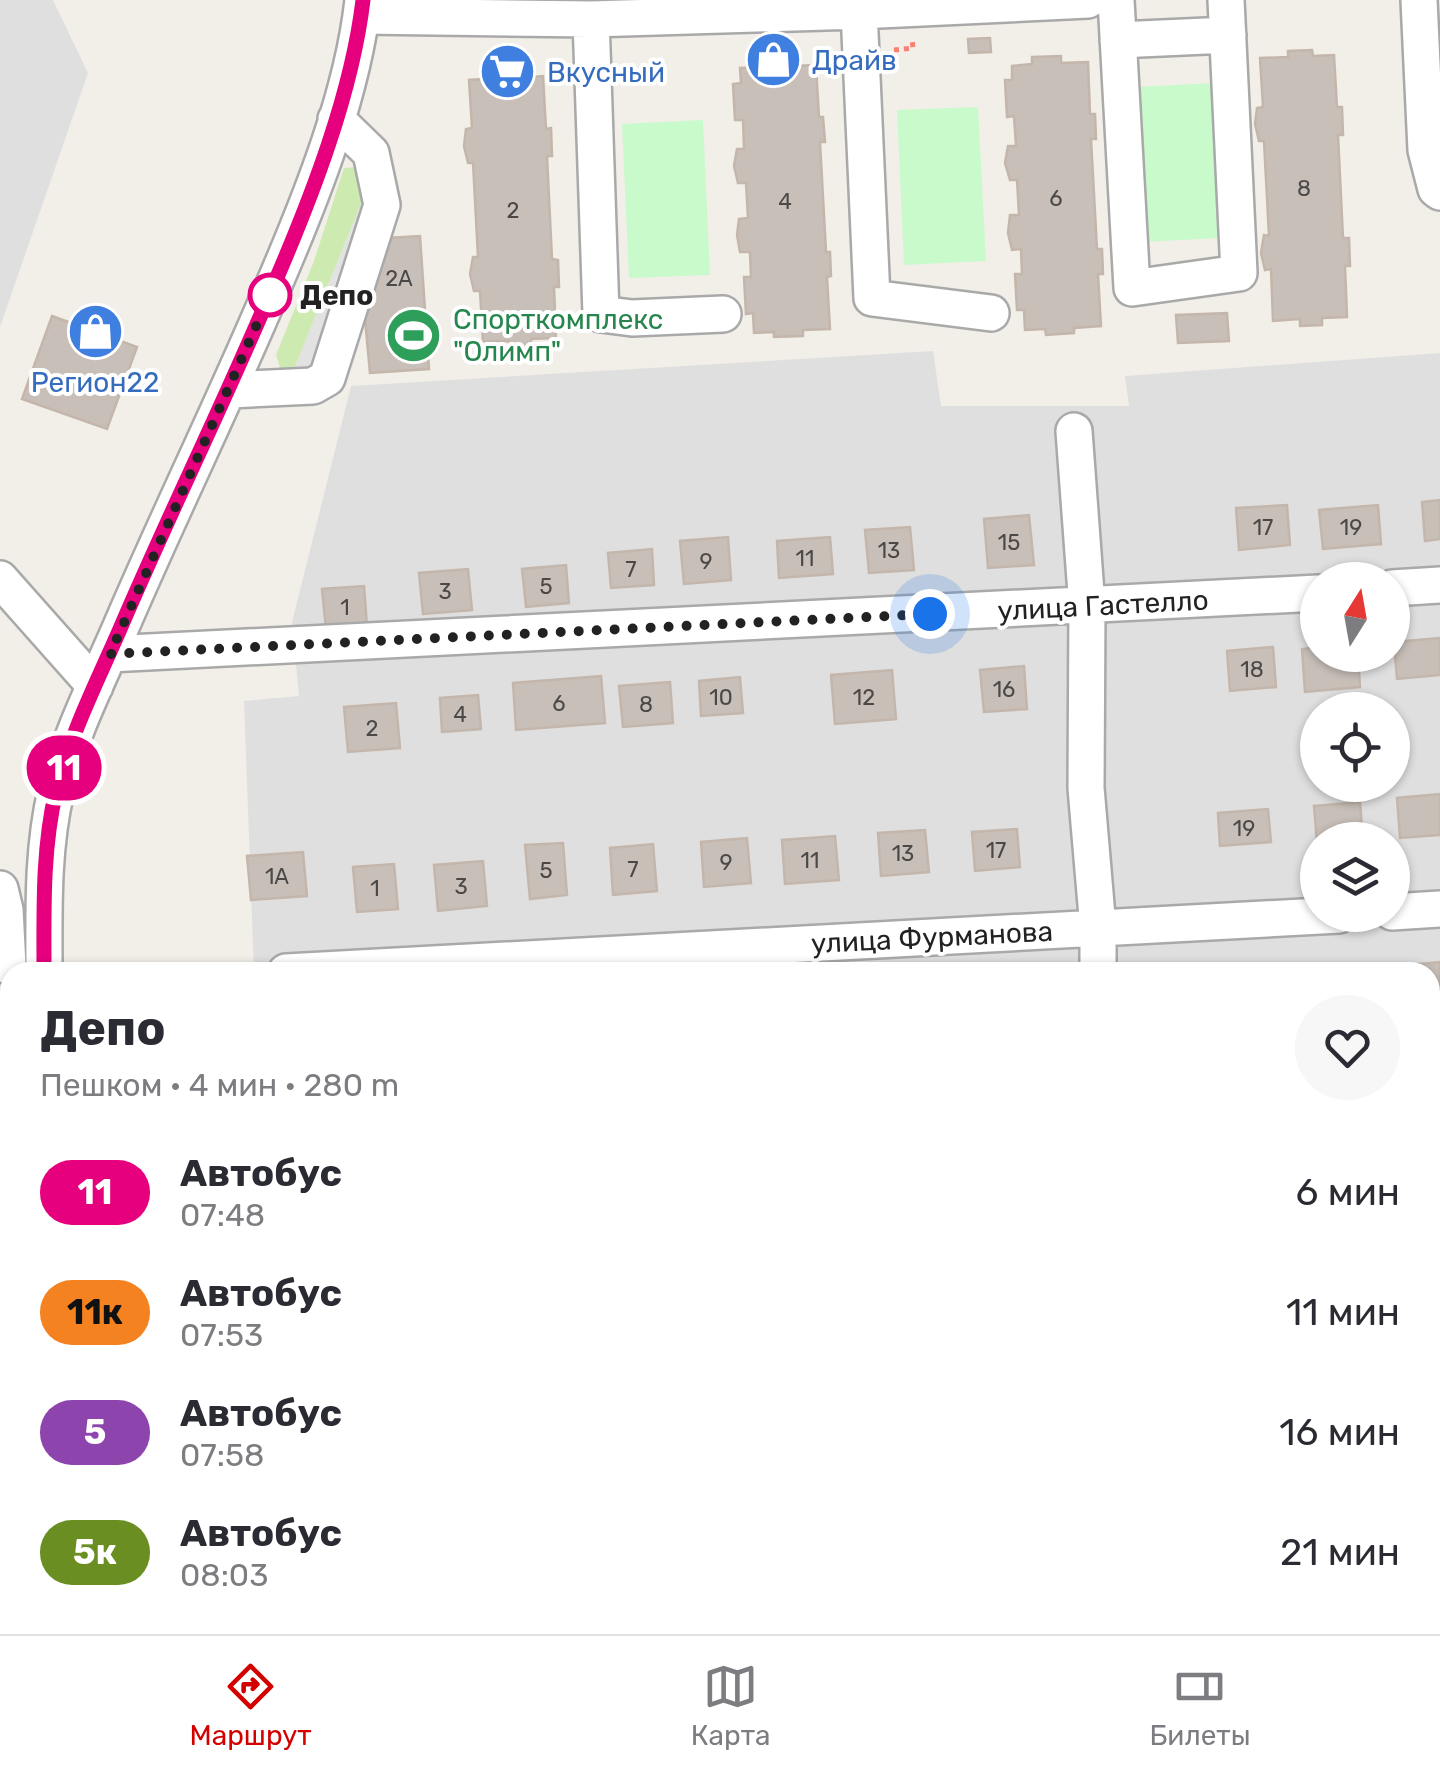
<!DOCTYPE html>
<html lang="ru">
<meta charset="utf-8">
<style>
:root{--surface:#fff;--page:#f7f7f7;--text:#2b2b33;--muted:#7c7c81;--line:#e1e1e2;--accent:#d40000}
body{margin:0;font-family:Rubik,sans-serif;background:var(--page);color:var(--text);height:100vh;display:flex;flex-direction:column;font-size:38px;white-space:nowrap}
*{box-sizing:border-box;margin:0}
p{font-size:32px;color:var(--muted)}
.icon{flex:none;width:55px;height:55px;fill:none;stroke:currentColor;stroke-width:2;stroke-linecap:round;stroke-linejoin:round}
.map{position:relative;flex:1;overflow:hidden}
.side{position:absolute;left:0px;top:962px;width:1440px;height:672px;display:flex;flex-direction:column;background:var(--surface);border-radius:30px 30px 0 0;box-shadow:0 2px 8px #0004}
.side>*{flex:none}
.badge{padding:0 20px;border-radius:32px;font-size:35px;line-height:65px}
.needle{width:65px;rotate:11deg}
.fabs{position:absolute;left:1300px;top:562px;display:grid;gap:20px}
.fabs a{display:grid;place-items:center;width:110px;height:110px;border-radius:50%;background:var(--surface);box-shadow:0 2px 8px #0004;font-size:50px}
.you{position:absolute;width:50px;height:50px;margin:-25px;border:8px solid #fff;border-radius:50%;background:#1a73e8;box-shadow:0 0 0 15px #1a73e833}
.map>.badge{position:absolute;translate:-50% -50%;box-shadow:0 0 0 5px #fff}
.round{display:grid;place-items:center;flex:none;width:105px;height:105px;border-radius:52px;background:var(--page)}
.head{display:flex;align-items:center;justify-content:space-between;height:170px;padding:0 40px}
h1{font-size:48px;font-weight:700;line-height:75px}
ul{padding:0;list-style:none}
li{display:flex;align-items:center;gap:30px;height:120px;padding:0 40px}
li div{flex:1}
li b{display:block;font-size:38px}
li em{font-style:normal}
li .badge{min-width:110px;font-weight:700;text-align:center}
.tab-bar{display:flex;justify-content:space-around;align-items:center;height:140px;border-top:2px solid var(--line);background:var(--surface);font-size:28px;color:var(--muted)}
.tab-bar a{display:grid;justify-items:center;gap:5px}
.tab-bar .selected{color:var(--accent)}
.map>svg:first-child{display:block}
.residential{fill:#e0dfdf;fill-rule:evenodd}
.grass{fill:#cdebb0}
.forest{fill:#add19e}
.park{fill:#c8facc}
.parking{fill:#e2e2e2}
.building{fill:#c7bfb8;stroke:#c4b6ab;stroke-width:2.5}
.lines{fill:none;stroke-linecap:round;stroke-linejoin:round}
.minor-casing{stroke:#a9a9a9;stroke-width:40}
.path{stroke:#fa8072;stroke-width:5;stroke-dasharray:5 5;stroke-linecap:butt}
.minor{stroke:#fff;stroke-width:35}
.line-casing{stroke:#fff;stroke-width:22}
.line{stroke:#e6007e;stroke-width:15}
.walk{stroke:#222;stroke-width:10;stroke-dasharray:0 18}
.stop-dot{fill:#fff;stroke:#e6007e;stroke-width:5}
.labels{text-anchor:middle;stroke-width:8;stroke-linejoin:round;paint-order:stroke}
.number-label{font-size:22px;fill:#4b4948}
.shop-label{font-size:28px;fill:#366cbe;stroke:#fff;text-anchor:start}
.stop-label{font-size:28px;font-weight:bold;fill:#222;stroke:#fff;text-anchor:start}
.leisure-label{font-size:28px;fill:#27864d;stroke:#fff;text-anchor:start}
.street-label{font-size:28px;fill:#222;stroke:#fff}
</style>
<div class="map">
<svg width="1440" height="1634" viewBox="0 0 1440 1634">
<rect width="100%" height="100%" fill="#f2efe9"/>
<!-- residential -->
<path class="residential" d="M0,0H53L88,73L0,327Z
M933,351L941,406H1129L1125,376L1440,353V1505L1430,1506V972H254L244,701L299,696L292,622L351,386ZM1318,580H1392V655H1318ZM1318,710H1392V785H1318ZM1318,840H1392V915H1318Z"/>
<!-- grass -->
<path class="grass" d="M358,167L367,189L295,367L282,374L276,355L314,261L344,168Z"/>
<!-- forest -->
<path class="forest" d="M0,1189L10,1196V1625H59V1634H0Z"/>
<!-- park -->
<path class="park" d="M1215,83L1222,238L1141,242L1134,87Z
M978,107L986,261L904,265L897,110Z
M703,120L710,275L629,278L622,124Z
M685,1625H1179L1180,1634H516Z"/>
<!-- parking -->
<path class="parking" d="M367,189L335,382L295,367Z"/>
<!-- building -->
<path class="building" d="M990,38L991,52L969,53L968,39Z
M1312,50L1313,56L1334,55L1337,107H1342L1343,135H1338L1343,238H1349L1350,266H1345L1347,317L1322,318V325L1300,326V319L1273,321L1271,269L1265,270L1261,253L1264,235L1269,236L1264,141H1259L1255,124L1257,108L1263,107L1260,58L1288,57V51Z
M1061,56V63L1088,62L1090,114H1095L1096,139H1091L1097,249H1102L1103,274H1098L1101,326L1074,328V333L1046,335L1045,329L1025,330L1024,310H1017L1015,274H1022L1021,249L1012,250L1008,233L1010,215H1019L1017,180H1010L1005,163L1008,146H1016L1014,116L1007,117L1005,80H1012V66L1032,64V57Z
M789,59L790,66L816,65L819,117H823L825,142H820L826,252H830L831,276L827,277L830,329L803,330V336L774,337V332L754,333L753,313L746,314L744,277H751L750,252H740L737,235L739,219L748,218L746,183H738L734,166L737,149H744L743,120H735L733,84L741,83L740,68L761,67L760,60Z
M521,71V78L543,76L546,129L551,128L552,156H547L552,259L558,260L559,287H554L556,338L531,339V347H509V341L483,342L480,291H474L470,274L473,257H478L473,163H468L464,146L466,129L472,128L469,80L497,78V72Z
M420,236L429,369L370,373L365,319L387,238Z
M1227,313L1229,341L1178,343L1176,315Z
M52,316L137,347L107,429L22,399Z
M1440,500V539L1425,541L1422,502Z
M1287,505L1290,545L1239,550L1236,508Z
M1378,505L1381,544L1323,549L1319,510Z
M1029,515L1034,565L988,568L984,519Z
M910,527L914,570L869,573L865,530Z
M728,537L731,580L684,584L680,541Z
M830,537L833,574L779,578L777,541Z
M652,549L654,585L611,588L608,553Z
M566,565L569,603L526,607L522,569Z
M468,569L472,610L423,614L419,573Z
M364,586L367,626L326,629L322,589Z
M1440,638V675L1397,679L1394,642Z
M1273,647L1276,687L1230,691L1227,651Z
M1318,647V655H1358L1360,687L1305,692L1302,649Z
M1024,666L1027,709L984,712L980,670Z
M892,670L896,719L835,724L831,675Z
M601,676L605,723L516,730L513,683Z
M740,677L743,713L701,716L699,681Z
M670,682L673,723L623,727L619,686Z
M478,695L481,729L442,732L440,698Z
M396,703L400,748L348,752L344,707Z
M1440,794V835L1400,838L1397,798Z
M1360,802L1363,840H1318L1317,843L1314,806Z
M1268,809L1271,842L1220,846L1218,813Z
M1017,829L1020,867L975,871L972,832Z
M925,830L929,872L881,876L878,833Z
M835,836L839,880L785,884L782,840Z
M747,838L751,883L704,887L701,842Z
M563,843L567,895L530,899L525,845Z
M653,844L657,891L613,895L610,848Z
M303,852L307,896L251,900L247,856Z
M483,861L487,906L438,911L434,865Z
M394,864L398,909L357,912L353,867Z
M1440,962V1007H1430V972H1410V965Z
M1440,1133V1177H1430V1134Z
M1440,1286V1323H1435L1432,1287Z
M1440,1441V1496H1433L1430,1442Z
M1430,1620L1431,1634H1355V1629L1363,1628V1625H1430Z"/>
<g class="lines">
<defs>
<path id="minor" d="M1116,0L1132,288L1239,273L1226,0
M1419,0L1426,150L1436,189L1440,192
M859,11L872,298L991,313
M361,16L591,19L859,11L1088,0
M591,19L601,314L632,318L723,314
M1118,40L1228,35
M230,390L313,386L327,378L382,205L371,153L336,119
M1074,431L1087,607L1086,788L1098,928V972
M0,579L95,686
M1392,588L1440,585
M109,654L1318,593
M0,889L5,910L8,966
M1392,912L1440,909
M44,972C44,912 42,850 56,791C70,735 97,682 120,629C170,512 226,399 275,282C312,196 353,93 363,0
M286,972L1339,915
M0,1171L10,1170
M1430,1237L1440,1236
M1430,1541H1440
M91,1625V1634
M1105,1625V1634"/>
</defs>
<!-- minor casing -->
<use href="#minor" class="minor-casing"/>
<!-- path -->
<path class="path" d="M894,50L913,48L912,39
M205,1625L209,1634
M934,1625V1634
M307,1634L443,1625"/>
<!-- minor -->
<use href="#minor" class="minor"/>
</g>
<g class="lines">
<defs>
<path id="line" d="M44,972C44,912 42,850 56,791C70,735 97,682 120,629C170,512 226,399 275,282C312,196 352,93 363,0"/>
</defs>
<!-- line casing -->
<use href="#line" class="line-casing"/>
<!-- line -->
<use href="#line" class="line"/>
<!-- walk -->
<path class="walk" d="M270,295L274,286L110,654L930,614"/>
</g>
<!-- icons -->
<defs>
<symbol id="shop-disc" viewBox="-11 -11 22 22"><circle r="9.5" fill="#3f7fe0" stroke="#fff"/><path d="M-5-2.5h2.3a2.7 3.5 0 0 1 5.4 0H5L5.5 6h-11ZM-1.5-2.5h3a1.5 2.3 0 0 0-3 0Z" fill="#fff"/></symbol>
<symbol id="supermarket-disc" viewBox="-11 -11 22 22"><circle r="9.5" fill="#3f7fe0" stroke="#fff"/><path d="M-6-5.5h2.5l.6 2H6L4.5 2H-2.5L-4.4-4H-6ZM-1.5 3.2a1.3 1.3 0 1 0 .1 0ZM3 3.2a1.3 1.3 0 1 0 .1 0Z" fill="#fff"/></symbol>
<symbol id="stadium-disc" viewBox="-11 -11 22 22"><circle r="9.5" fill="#2e9e5b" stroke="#fff"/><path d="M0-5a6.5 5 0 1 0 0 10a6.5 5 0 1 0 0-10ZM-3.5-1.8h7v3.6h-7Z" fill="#fff"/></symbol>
</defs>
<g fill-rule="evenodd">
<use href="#shop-disc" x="742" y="28" width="63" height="63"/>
<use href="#supermarket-disc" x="476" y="40" width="63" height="63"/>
<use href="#shop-disc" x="64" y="300" width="63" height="63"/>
<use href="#stadium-disc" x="382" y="304" width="63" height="63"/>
</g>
<!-- markers -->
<circle class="stop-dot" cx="270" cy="295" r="20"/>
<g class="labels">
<!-- number labels -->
<g class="number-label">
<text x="1304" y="196">8</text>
<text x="1056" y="206">6</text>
<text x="785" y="209">4</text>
<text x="513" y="218">2</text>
<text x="399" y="286">2А</text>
<text x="1263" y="535">17</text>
<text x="1351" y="535">19</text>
<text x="1009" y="550">15</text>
<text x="889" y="558">13</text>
<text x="805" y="566">11</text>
<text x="706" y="569">9</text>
<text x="631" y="577">7</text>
<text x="546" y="594">5</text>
<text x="445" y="599">3</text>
<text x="345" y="615">1</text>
<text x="1252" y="677">18</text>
<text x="1004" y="697">16</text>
<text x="721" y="705">10</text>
<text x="864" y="705">12</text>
<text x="559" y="711">6</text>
<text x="646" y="712">8</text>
<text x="460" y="722">4</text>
<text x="372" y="736">2</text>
<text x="1244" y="836">19</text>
<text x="996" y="858">17</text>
<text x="903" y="861">13</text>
<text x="810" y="868">11</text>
<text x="726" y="870">9</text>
<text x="633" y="877">7</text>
<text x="546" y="878">5</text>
<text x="277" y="884">1А</text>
<text x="461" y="894">3</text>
<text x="375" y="896">1</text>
</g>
<!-- shop labels -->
<g class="shop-label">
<text x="812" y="70">Драйв</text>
<text x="547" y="82">Вкусный</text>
<text x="95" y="392" text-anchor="middle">Регион22</text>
</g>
<!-- stop labels -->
<g class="stop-label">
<text x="300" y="305">Депо</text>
</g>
<!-- leisure labels -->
<g class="leisure-label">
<text x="453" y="329">Спорткомплекс<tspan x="453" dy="32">"Олимп"</tspan></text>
</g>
<!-- street labels -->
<g class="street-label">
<text transform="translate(1103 605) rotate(-3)" y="10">улица Гастелло</text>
<text transform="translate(932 937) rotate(-3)" y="10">улица Фурманова</text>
</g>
</g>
</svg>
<div class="fabs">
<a><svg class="needle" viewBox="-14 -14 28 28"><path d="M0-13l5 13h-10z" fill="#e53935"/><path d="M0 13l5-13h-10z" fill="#7c7c81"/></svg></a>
<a><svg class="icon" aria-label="locate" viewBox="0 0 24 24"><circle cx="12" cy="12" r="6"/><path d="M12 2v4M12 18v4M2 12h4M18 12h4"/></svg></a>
<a><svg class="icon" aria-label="layers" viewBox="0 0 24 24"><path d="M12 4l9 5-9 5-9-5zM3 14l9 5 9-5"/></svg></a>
</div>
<div class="you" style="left:930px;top:614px"></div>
<b class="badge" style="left:64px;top:768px;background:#e6007e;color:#fff">11</b>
<section class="side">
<div class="head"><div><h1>Депо</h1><p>Пешком · 4 мин · 280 m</p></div><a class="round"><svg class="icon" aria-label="heart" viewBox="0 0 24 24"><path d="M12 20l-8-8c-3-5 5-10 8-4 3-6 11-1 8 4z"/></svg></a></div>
<ul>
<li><span class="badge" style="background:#e6007e;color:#fff">11</span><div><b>Автобус</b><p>07:48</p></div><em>6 мин</em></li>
<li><span class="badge" style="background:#f58220;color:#111">11к</span><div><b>Автобус</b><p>07:53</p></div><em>11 мин</em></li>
<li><span class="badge" style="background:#8e44ad;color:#fff">5</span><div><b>Автобус</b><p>07:58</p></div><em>16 мин</em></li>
<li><span class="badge" style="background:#6b8e23;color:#fff">5к</span><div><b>Автобус</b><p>08:03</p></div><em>21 мин</em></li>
</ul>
</section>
</div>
<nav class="tab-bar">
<a class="selected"><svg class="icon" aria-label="directions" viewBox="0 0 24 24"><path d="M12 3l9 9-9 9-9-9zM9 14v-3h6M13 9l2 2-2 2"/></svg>Маршрут</a>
<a><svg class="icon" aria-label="map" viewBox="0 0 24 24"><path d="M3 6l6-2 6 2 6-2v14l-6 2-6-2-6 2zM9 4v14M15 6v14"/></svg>Карта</a>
<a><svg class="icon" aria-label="tickets" viewBox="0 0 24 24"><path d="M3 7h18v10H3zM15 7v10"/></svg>Билеты</a>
</nav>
